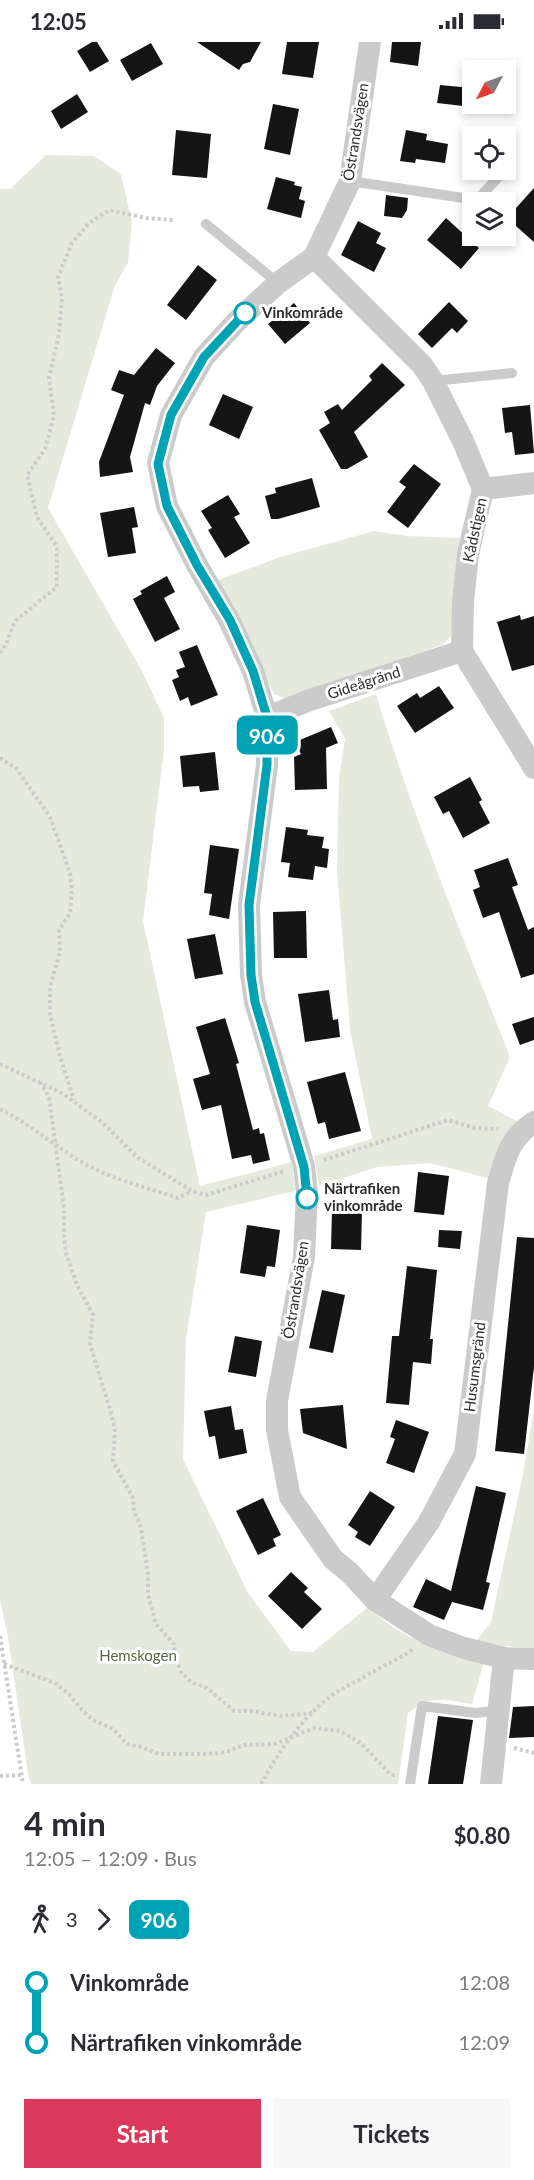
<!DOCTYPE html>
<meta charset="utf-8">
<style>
:root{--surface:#fff;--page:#f7f7f7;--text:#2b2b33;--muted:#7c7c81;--accent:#db395c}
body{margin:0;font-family:Lato,sans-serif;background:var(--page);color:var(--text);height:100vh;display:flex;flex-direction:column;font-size:22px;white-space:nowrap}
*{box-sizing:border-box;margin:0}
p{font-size:20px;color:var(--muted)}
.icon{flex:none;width:33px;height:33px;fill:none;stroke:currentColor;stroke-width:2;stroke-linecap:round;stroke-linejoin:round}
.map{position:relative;height:1742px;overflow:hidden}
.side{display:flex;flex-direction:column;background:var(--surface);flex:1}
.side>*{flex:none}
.badge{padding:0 12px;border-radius:9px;font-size:21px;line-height:39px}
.needle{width:39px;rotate:229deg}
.buttons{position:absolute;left:462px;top:18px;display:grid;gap:12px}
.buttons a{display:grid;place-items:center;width:54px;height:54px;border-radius:0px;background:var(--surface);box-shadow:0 3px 9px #0003;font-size:30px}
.map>.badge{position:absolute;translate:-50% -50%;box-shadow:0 0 0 3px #fff}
.legs{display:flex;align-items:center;gap:9px;height:66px;padding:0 24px;font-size:20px}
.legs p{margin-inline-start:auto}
.summary{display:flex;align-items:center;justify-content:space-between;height:102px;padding:0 24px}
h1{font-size:33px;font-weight:700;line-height:45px}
.action{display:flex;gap:12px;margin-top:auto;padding:12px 24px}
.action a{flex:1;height:69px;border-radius:0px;background:var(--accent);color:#fff;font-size:24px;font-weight:700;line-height:69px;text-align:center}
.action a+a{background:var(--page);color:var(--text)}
ul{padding:0 24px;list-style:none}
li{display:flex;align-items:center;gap:21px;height:60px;font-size:22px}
li i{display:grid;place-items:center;width:9px;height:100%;margin:0 8px;background:currentColor}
li i::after{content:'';width:15px;height:15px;margin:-8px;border:4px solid;border-radius:50%;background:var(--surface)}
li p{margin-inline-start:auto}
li:first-child i{background:linear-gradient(#0000 50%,currentColor 0)}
li:last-child i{background:linear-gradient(currentColor 50%,#0000 0)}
.status{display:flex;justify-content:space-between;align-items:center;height:42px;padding:0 30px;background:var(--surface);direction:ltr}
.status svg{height:16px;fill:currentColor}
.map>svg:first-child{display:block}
.green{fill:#e6eadc}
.building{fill:#151515}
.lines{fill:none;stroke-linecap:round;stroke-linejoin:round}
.path{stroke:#cbcbcb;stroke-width:4;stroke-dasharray:3 3;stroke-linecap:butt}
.lane{stroke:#cbcbcb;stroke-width:10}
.street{stroke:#cbcbcb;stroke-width:22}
.line-1-casing{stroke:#fff;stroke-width:14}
.line-1{stroke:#00a3b4;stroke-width:9}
.stop-1-dot{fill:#fff;stroke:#00a3b4;stroke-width:3}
.labels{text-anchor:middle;stroke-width:6;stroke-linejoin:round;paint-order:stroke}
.street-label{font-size:15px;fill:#2e2e2e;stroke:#fff}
.stop-label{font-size:15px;font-weight:bold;fill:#2e2e2e;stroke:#fff;text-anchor:start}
.park-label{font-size:15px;fill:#57673e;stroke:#fff}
</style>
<div class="status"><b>12:05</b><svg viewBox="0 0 49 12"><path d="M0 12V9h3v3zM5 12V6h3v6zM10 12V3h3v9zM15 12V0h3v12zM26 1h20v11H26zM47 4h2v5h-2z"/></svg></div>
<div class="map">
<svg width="534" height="1742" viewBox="0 0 534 1742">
<rect width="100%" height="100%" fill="#fff"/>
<!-- green -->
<path class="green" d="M46,113L94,114L121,132L132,180L128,221L115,243L48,466L142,629L164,676V708L143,879L200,1144L292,1120L295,1149L206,1170L186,1297L183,1417L248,1551L291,1609L313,1610L368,1565C401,1596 440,1611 484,1620L472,1662C445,1658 431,1652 408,1671L398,1742H31L28,1732L8,1595L0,1558V147H10Z
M374,489L407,494L460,496L451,594L442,603L287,657L274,652L218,538L280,515Z
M376,652C413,776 463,895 510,1015L488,1064L526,1084L495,1138L430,1121L377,1125L319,1144L314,1114L372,1097L350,988L337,828L339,736L345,697L329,669Z
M534,1367V1606L500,1604L476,1599L491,1580L523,1432Z"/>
<!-- building -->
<path class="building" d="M92,0H97L109,19L90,30L77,9Z
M197,0H261L250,20L243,22L239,28Z
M287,0H319L313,36L282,32Z
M392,0H421L418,24L390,20Z
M151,1L163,22L132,39L120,18Z
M440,43L472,46V65L437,61Z
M77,52L88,70L61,87L51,69Z
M273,62L299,67L290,113L264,107Z
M176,88L211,92L207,136L172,133Z
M406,88L427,92L426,98L448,102L445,121L416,117L415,121L400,119Z
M276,135L295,140L294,143L302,145L299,157L305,159L301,176L267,167Z
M534,146V200L507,176Z
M386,153L408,156L407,168L402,176L384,174Z
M446,176L479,206L461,227L427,198Z
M358,179L381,191L376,201L386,206L374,230L341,213Z
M198,223L217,238L186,278L167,263Z
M449,260L468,279L457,291L452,286L432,306L418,292Z
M294,261L310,281L285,302L268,282Z
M156,306L175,321L157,344L150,363L145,361L130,415L133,430L100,435L99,420L124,353L111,348L119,328L134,333Z
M382,321L405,343L354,390L368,415L347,427H341L319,388L330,381L324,370L338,362L342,368L372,338L369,334Z
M223,352L253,365L239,397L209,383Z
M530,363L534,411L515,413L512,390L505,391L502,366Z
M414,422L441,442L408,486L387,470L406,445L399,440Z
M312,436L320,465L278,477H271L265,454L276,451L275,446Z
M228,453L240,472L234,475L250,501L225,516L208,488L212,486L201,469Z
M134,465L138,485L132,486L136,511L108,515L100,471Z
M167,534L175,550L164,556L180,587L155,600L133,557L142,552L140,549Z
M520,573L521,578L534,574V623L512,629L497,580Z
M197,603L218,653L191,664L188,655L180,659L172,638L179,635L176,628L185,625L179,610Z
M439,644L454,666L415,691L397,664L417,651L420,656Z
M331,685L338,701L326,706L327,747L295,748L294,715L301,712L295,700Z
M215,710L219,748L200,750L199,744L183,745L180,714Z
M470,735L482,758L479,760L490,781L463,796L449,769L443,772L434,755Z
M286,785L308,788L307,793L324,795L322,806L329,807L327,826L315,824L313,838L288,835L290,821L281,820Z
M210,803L239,807L229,877L209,873L212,852L204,851Z
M508,816L518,843L512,845L528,888L534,885V932L521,936L499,870L483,876L473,848L480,845L474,828Z
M306,869L307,916H274L273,870Z
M215,892L223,932L195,937L187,897Z
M329,948L333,978L338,977L340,995L305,1000L298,952Z
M534,975V998L520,1003L512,982Z
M225,976L239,1021L236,1022L253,1088L259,1086L260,1092L264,1091L270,1118L253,1122L251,1113L232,1117L221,1063L202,1068L193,1037L210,1032L196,985Z
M345,1030L361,1089L329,1097L325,1080L318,1082L307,1040Z
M418,1130L449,1134L444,1173L414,1170Z
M332,1168L362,1170L361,1208L331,1207Z
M247,1183L280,1188L275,1225L267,1224L265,1235L240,1231Z
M439,1188L462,1189L460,1207L438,1205Z
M517,1195L534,1196V1325L524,1412L495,1409Z
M407,1224L437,1228L430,1297H433L431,1322L413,1320L409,1363L386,1361L392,1294H399Z
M322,1248L345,1253L333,1311L309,1306Z
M235,1294L262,1299L256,1335L228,1330Z
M343,1363L347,1407L303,1391L300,1367Z
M231,1364L235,1388L243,1387L247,1411L219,1417L215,1394L209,1395L204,1369Z
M396,1378L429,1390L414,1431L386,1421L395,1397L390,1395Z
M476,1444L506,1451L486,1540L490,1541L483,1568L452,1560L444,1578L413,1565L426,1537L451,1549Z
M370,1449L395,1465L370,1504L355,1495L358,1490L348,1483Z
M263,1456L281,1493L273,1497L276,1504L258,1513L236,1469Z
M291,1530L308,1546L304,1550L322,1567L302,1587L268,1554Z
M534,1664V1695L509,1696L513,1665Z
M438,1674L473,1678L463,1742H428Z"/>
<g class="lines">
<!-- path -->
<path class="path" d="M0,611L6,602L15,579L57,545V505L37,475L27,433L45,407L54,374L49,336L59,292L62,256L58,235L72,201L88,182L109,168L146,176L173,178
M0,716L16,726L50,775L70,831L72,847L70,871L59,888L60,910L50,945V972L59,1011L74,1058
M0,1022L62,1051L103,1081L137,1115L192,1149L206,1153L285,1129
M40,1040L49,1055L64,1166V1194L66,1211L77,1243L93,1273L90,1302L112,1374L115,1389L113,1419L133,1456L134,1469L141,1486L148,1531V1553L156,1582L174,1602L175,1615L181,1630L191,1640L207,1646L234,1669H251L282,1674L313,1671
M0,1067C28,1081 51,1101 78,1118C107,1136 145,1145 178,1156L192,1149
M324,1118L448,1078L475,1086L498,1087
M0,1594L23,1742
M4,1622L55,1641L70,1653L81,1667L93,1678L113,1687L127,1702L142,1705L159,1712H208L226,1710L244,1703L274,1702L315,1686L340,1689L361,1701L391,1733H398
M514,1706L534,1711
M0,1734L21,1733
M261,1742C279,1709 308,1666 342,1647C355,1640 368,1632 382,1625C394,1618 404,1615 414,1606"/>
<!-- lane -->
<path class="lane" d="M350,139L477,158L505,128
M206,182L278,241
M433,339L512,331
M410,1742L422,1664L476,1671L499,1668"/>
<!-- street -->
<path class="street" d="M370,0L350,139L314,215L278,241L238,278L204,315L171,373L158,421L167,464L197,523L229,578L253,629L267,675V723L249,863L251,933L255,960L304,1124L307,1150L304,1215L277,1359V1388L290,1455L333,1517L350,1531L375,1558L429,1593L464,1606L504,1616L534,1617
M314,215L422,323L433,339L463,399L483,447L468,512L463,560L462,609L534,726
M483,447L534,441
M267,675L310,658L462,609
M375,1558L429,1480L465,1412L498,1141C506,1114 509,1097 534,1080
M491,1742L504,1616"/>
</g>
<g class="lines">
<defs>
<path id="line-1" d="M245,271L204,315L171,373L158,422L167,464L197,523L230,578L253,629L267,675V723L249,863L251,933L255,960L304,1125L307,1156"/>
</defs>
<!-- line-1 casing -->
<use href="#line-1" class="line-1-casing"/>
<!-- line-1 -->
<use href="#line-1" class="line-1"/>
</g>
<!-- markers -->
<g class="stop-1-dot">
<circle cx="245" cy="271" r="10"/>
<circle cx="307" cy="1156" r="10"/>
</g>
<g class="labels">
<!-- street labels -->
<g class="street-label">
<text transform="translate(356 90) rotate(-81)" y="5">Östrandsvägen</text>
<text transform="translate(475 488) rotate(-78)" y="5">Kådstigen</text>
<text transform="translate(364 641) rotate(-18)" y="5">Gideågränd</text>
<text transform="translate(296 1248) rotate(-81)" y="5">Östrandsvägen</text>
<text transform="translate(475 1325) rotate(-83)" y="5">Husumsgränd</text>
</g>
<!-- stop labels -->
<g class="stop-label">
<text x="262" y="276">Vinkområde</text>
<text x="324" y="1152">Närtrafiken<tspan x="324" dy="17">vinkområde</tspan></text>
</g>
<!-- park labels -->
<g class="park-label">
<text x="138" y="1619">Hemskogen</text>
</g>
</g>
</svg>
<div class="buttons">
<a><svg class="needle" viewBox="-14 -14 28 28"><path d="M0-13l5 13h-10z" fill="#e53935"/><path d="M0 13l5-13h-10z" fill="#7c7c81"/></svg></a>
<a><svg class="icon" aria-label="locate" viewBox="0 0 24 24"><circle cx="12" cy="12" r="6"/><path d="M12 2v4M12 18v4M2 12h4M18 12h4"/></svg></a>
<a><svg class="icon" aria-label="layers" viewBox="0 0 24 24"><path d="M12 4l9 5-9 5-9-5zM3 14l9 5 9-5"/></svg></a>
</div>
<b class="badge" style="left:267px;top:693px;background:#00a3b4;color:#fff">906</b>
</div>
<section class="side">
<div class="summary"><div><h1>4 min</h1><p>12:05 – 12:09 · Bus</p></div><b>$0.80</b></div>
<div class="legs"><svg class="icon" aria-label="walk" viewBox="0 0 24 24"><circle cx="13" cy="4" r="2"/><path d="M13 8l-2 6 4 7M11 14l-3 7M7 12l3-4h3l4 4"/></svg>3<svg class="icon" aria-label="forward" viewBox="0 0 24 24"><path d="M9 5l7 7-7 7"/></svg><b class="badge" style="background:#00a3b4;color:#fff">906</b></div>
<ul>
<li><i style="color:#00a3b4"></i><b>Vinkområde</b><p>12:08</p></li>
<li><i style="color:#00a3b4"></i><b>Närtrafiken vinkområde</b><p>12:09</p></li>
</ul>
<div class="action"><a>Start</a><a>Tickets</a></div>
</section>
